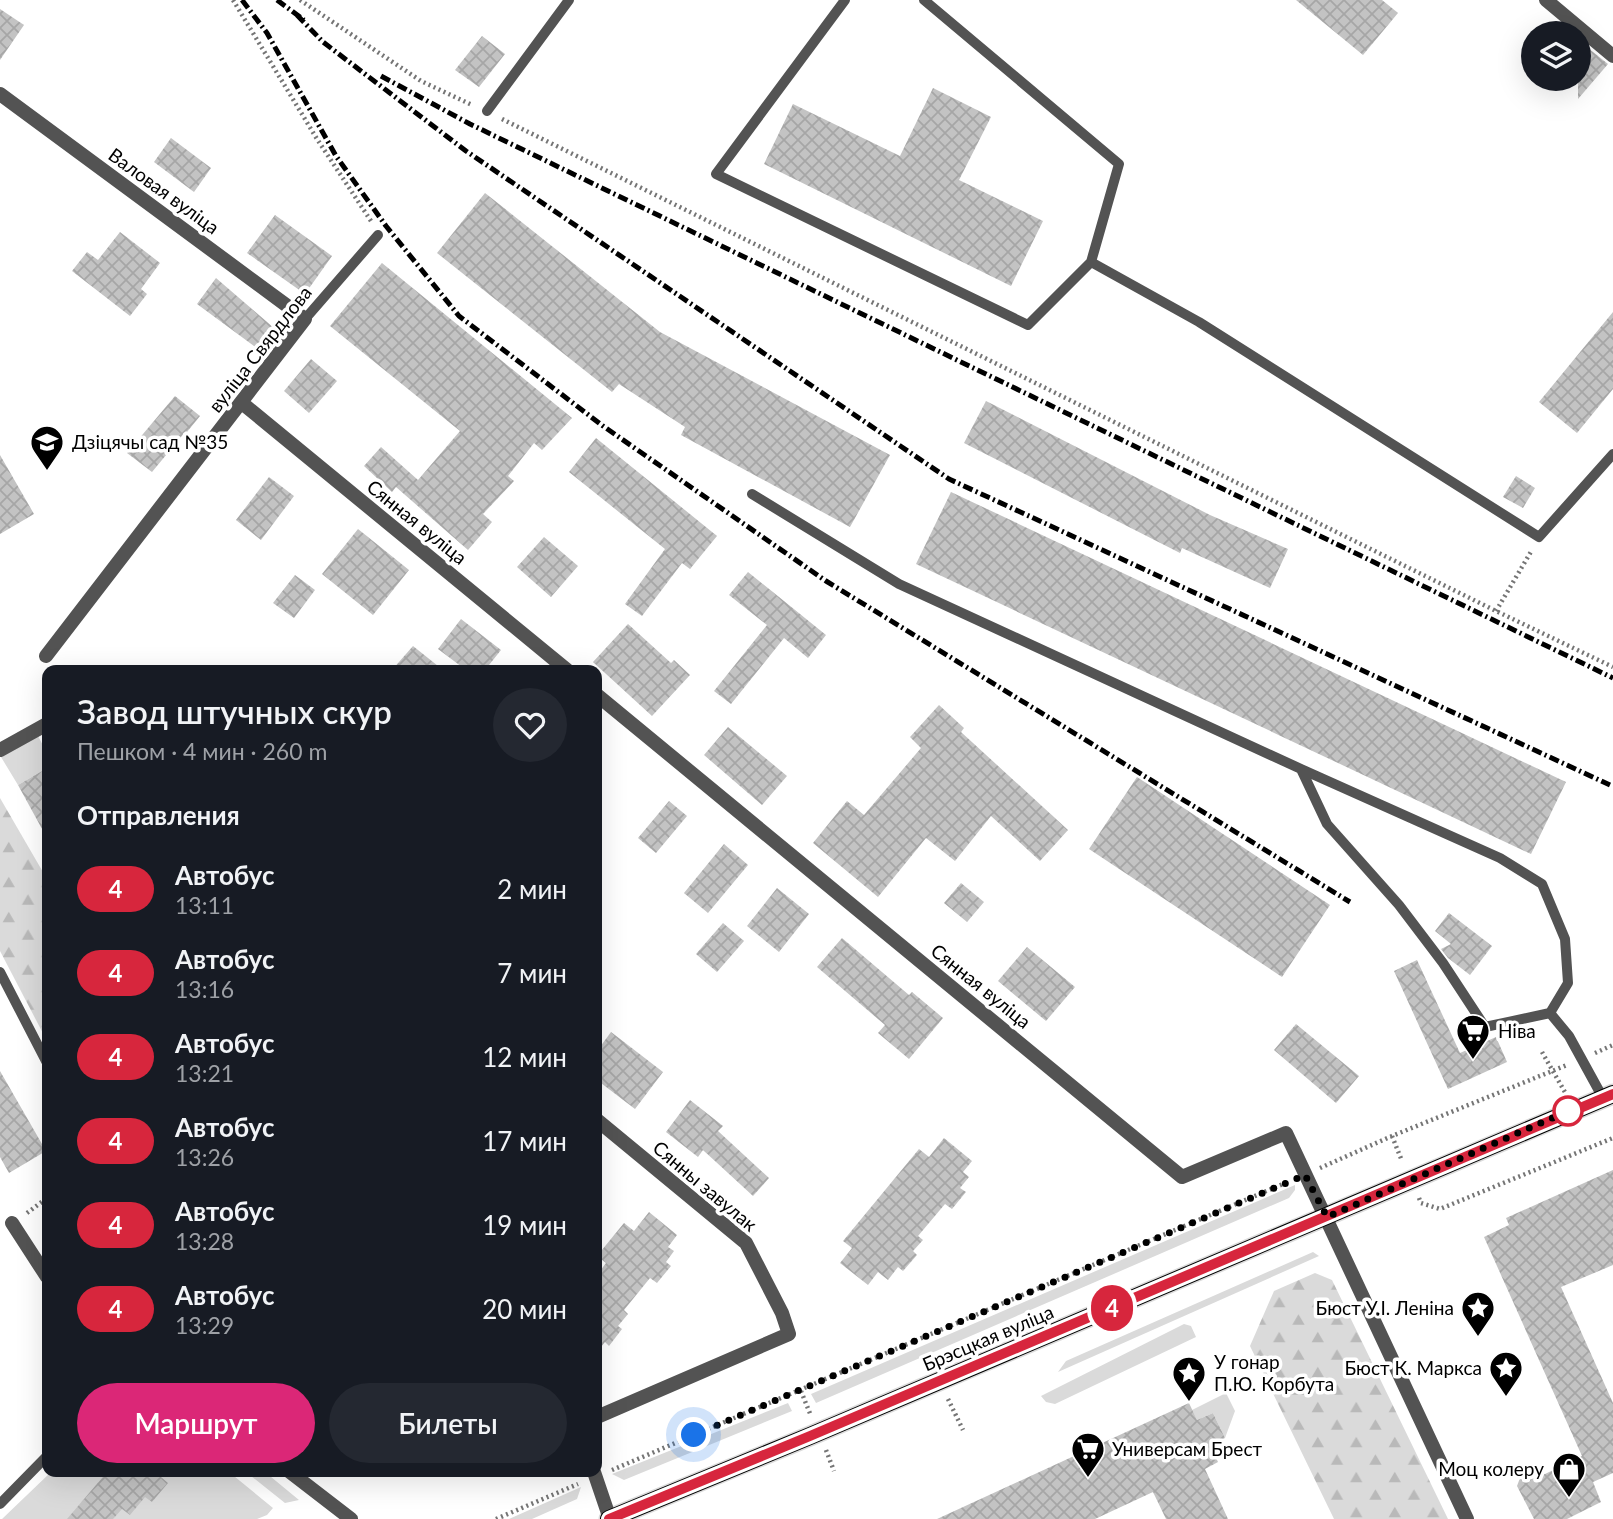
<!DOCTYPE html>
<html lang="ru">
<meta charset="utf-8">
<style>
:root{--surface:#171b24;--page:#242831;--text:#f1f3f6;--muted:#9ea1a6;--accent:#db2777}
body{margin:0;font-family:Lato,sans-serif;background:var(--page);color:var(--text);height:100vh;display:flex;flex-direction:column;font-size:26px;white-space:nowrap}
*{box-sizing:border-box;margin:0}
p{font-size:23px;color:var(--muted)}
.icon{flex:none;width:38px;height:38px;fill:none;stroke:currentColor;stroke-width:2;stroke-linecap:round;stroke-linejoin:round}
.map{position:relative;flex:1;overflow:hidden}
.sheet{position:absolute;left:42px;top:665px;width:560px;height:812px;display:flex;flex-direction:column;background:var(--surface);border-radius:14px;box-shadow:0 7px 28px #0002}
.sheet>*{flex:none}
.badge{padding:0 14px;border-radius:23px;font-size:24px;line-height:46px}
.buttons{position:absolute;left:1521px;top:21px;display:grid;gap:14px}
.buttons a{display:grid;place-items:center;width:70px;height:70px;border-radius:50%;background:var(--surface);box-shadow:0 7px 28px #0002;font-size:35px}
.you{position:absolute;width:35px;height:35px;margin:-18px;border:5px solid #fff;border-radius:50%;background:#1a73e8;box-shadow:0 0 0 10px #1a73e833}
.map>.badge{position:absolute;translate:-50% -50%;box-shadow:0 0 0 4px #fff}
h2{padding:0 35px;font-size:26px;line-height:63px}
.round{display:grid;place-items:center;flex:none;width:74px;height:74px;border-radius:37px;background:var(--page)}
.summary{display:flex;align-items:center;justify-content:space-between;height:119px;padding:0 35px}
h1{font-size:33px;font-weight:600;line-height:52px}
.primary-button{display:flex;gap:14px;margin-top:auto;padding:14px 35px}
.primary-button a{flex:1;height:80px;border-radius:42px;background:var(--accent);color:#fff;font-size:28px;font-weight:600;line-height:80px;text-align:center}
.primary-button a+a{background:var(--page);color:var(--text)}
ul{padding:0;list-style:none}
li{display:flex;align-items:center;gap:21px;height:84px;padding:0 35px}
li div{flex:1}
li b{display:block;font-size:26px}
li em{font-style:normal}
li .badge{min-width:77px;font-weight:700;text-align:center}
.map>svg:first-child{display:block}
.green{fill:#dadada}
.forest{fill:url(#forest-firs)}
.building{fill:url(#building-cross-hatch)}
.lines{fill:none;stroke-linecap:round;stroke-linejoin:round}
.primary-casing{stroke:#dbdbdb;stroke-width:21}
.path{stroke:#757575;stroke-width:4.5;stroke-dasharray:2 3.5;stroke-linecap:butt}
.service{stroke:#535353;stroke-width:10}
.minor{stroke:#535353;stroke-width:14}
.primary{stroke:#000;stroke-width:18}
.rail{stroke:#000;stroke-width:5;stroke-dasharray:10 3.5 2 3.5;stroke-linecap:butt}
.line-casing{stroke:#fff;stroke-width:16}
.line{stroke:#d7263d;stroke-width:10}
.walk{stroke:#000;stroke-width:7;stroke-dasharray:0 12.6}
.stop-dot{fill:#fff;stroke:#d7263d;stroke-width:3.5}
.labels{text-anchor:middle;stroke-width:7;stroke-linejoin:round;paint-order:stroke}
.street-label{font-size:19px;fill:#000;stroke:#fff}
.poi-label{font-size:19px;fill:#000;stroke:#fff;text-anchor:start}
</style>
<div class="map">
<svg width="1613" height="1519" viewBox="0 0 1613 1519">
<defs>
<pattern id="forest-firs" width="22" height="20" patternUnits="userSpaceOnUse" patternTransform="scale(1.75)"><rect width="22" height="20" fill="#dadada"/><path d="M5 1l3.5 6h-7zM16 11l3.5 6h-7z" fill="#b9b9b9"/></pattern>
<pattern id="building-cross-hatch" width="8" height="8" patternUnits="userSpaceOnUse" patternTransform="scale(1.75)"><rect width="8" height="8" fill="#c3c3c3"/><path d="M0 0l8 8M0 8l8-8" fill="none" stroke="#a6a6a6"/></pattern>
</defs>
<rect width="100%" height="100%" fill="#fff"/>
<!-- green -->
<path class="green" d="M38,736L47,753V768L18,785L1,757Z
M1295,1185V1190L1289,1198L816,1403L811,1394Z
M1313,1252L1319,1256L1058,1372L1066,1361Z
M1184,1324L1191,1326L1196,1337L1055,1404L1046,1402L1041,1396Z
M1226,1393L1235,1411L1225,1438L1213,1413L1197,1420L1192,1410Z
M788,1403L792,1411L624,1480L612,1474Z
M51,1472H229L273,1508L267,1515L257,1519H2Z
M246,1472H265L299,1500L285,1503Z
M581,1487L577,1499L532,1519H509Z"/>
<!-- forest -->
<path class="forest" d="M0,798L47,879V1041L0,951Z
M1315,1273L1332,1280L1448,1519H1334L1250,1346L1274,1291Z"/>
<!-- building -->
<path class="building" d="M1296,0H1382L1398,13L1363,55Z
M0,9L24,25L0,60Z
M482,36L505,54L479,87L455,70Z
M1578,40L1608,64L1578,99Z
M933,88L991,117L959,180L1043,221L1011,286L764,164L793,104L900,156Z
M171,138L211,168L194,192L154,162Z
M485,193L660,332L890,455L850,527L681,435L685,427L619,384L612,392L437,253Z
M275,215L332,256L305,294L247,253Z
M120,232L160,263L141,289L147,294L130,316L72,271L87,252L98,260Z
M382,263L572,418L542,450L534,443L508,476L514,481L483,514L492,522L468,550L396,487L392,492L364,466L381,447L418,480L460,431L330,326Z
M216,278L274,328L258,349L197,304Z
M1613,312V389L1577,433L1539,402Z
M311,359L337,381L309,413L284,391Z
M175,396L200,416L187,432L186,431L152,472L127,453Z
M986,401L1210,515L1288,549L1270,588L1182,548L1180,553L964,443Z
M596,438L717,536L690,569L682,563L642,616L625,604L665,549L569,472Z
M0,455L34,514L0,534Z
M1516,476L1535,488L1523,508L1503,497Z
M269,477L294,496L261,540L236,520Z
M951,492L1566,782L1531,854L916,564Z
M358,529L409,570L373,615L322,574Z
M544,537L578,566L551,597L517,567Z
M748,572L826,635L808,658L784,638L731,704L714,691L767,625L729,595Z
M295,575L315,590L294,618L273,603Z
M461,619L501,650L485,670H466L438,649Z
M628,624L671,663L674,660L690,675L652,716L593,662Z
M413,646L443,670H392Z
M939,705L964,728L961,732L1068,830L1040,861L991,816L955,861L926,838L878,897L813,843L847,801L864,815L921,748L910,737Z
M728,727L787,776L762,805L704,755Z
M47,768V838L18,785Z
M1137,777L1330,905L1282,977L1089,849Z
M669,801L687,816L656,853L638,838Z
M724,844L748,865L708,913L684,893Z
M961,883L984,902L967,922L944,903Z
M777,888L809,914L779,952L747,926Z
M1449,913L1492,946L1470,975L1448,958L1441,949L1451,944L1435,931Z
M723,923L744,941L717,972L696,954Z
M842,938L909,995L912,992L943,1018L909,1059L878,1033L885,1025L817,967Z
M1027,947L1075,987L1046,1021L998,981Z
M1417,960L1460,1053L1496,1037L1507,1062L1448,1089L1394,971Z
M1296,1024L1359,1076L1336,1103L1274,1050Z
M611,1032L663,1072L635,1109L597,1080V1051Z
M0,1071L46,1151L9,1173L0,1157Z
M690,1100L723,1126L718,1131L769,1178L753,1196L703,1150L698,1157L666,1132Z
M944,1138L972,1161L963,1172L969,1177L960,1188L966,1192L952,1209L945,1204L918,1236L923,1240L913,1251L917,1255L903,1271L898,1267L888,1280L878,1272L868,1285L840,1263L852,1248L843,1241L919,1149L929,1157Z
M1613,1170V1265L1561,1287L1613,1403V1473L1593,1482L1601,1502L1567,1519H1534L1517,1486L1520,1478L1532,1471L1545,1474L1582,1456L1484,1237L1509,1225L1506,1218Z
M649,1212L677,1235L668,1247L674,1251L666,1262L671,1266L657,1283L650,1278L624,1310L628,1314L618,1326L622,1329L609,1346L605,1342L597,1352V1275L606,1263L597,1256L624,1223L634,1231Z
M1189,1403L1197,1420L1213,1413L1225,1438L1210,1445L1218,1462L1205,1469L1228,1519H1166L1153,1492L1095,1519H937Z
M107,1472H155L168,1483L152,1502L145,1497L130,1515L122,1509L113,1519H67Z"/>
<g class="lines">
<defs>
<path id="primary" d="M609,1519L810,1436L1613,1094"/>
</defs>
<!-- primary casing -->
<use href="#primary" class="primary-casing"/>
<!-- path -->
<path class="path" d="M233,0L317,139L371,221
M300,0L421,81L472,105
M502,119L1496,611L1613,667
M1496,611L1532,550
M1542,1052L1566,1094
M1595,1053L1613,1045
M1392,1136L1402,1161
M1320,1168L1392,1136L1567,1065
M1419,1198L1421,1203L1440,1209L1613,1138
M27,1213L47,1198
M801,1391L811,1416
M948,1399L963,1430
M826,1450L834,1471
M612,1470L1290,1181
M496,1519L578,1484"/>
<!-- service -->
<path class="service" d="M845,0L716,174L1028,325L1091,262L1119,164L924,0
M487,111L569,0
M1091,262L1199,322L1539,537L1613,454
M305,319L378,235
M752,494L899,584L1301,769L1500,858L1542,884L1565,939L1568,983L1550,1013L1569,1036L1603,1098
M1301,769L1327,824L1399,905L1443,963L1485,1027L1550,1013
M0,972L47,1063
M0,1504L47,1456"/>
<!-- minor -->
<path class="minor" d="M1546,0L1613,56
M0,94L305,319L46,656
M242,403L567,670
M597,695L1182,1177L1286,1133L1467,1519
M0,750L47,724
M597,1120L746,1243L782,1313L789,1334L597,1417
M12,1223L47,1277
M290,1472L351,1519
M594,1472L610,1519"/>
<!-- primary -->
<use href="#primary" class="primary"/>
<!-- rail -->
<path class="rail" d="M242,0L267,33L336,156L386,226L459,316L603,426L826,581L1350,902
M277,0L304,20
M297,15L323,42L466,151L949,479L1610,785
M381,76L470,124L1613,678"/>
</g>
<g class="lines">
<defs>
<path id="line" d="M609,1519L810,1436L1613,1094"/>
</defs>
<!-- line casing -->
<use href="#line" class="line-casing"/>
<!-- line -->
<use href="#line" class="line"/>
<!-- walk -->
<path class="walk" d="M694,1435L1305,1175L1327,1217L1568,1111"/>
</g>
<!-- icons -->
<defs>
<symbol id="school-pin" viewBox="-11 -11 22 30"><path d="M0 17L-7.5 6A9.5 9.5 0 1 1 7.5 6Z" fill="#000" stroke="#fff"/><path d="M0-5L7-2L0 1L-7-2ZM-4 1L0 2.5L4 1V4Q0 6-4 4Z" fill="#fff"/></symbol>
<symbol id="supermarket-pin" viewBox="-11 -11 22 30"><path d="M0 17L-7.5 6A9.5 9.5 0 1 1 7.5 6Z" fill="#000" stroke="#fff"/><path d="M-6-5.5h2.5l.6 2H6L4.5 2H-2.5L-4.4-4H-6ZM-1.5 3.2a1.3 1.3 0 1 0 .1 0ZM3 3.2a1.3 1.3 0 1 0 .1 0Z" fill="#fff"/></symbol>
<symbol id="sight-pin" viewBox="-11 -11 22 30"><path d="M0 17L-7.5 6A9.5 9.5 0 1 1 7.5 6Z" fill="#000" stroke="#fff"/><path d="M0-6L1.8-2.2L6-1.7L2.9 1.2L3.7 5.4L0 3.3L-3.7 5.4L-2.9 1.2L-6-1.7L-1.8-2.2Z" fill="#fff"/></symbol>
<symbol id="shop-pin" viewBox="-11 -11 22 30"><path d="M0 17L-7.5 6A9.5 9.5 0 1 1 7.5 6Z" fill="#000" stroke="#fff"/><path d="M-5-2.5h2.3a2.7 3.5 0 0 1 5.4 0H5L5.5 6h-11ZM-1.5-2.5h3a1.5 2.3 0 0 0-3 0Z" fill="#fff"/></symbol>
</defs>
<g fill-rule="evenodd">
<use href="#school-pin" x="28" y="423" width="38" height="52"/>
<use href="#supermarket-pin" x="1454" y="1012" width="38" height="52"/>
<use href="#sight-pin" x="1459" y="1289" width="38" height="52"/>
<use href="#sight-pin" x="1487" y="1349" width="38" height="52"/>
<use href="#sight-pin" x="1170" y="1354" width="38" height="52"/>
<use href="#supermarket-pin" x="1069" y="1430" width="38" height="52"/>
<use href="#shop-pin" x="1550" y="1450" width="38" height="52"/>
</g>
<!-- markers -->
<circle class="stop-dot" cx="1568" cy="1111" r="14"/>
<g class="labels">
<!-- street labels -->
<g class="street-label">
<text transform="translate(164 191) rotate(36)" y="7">Валовая вуліца</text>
<text transform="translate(260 349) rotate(-52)" y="7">вуліца Свярдлова</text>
<text transform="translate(417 522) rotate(39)" y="7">Сянная вуліца</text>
<text transform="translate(981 986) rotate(39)" y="7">Сянная вуліца</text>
<text transform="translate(705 1186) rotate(40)" y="7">Сянны завулак</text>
<text transform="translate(988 1338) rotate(-23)" y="7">Брэсцкая вуліца</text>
</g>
<!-- poi labels -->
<g class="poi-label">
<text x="72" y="449">Дзіцячы сад №35</text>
<text x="1498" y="1038">Ніва</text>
<text x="1454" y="1315" text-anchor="end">Бюст У.І. Леніна</text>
<text x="1214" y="1369">У гонар<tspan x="1214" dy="22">П.Ю. Корбута</tspan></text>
<text x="1482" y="1375" text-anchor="end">Бюст К. Маркса</text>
<text x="1112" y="1456">Универсам Брест</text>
<text x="1544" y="1476" text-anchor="end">Моц колеру</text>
</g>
</g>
</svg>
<div class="buttons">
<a><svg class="icon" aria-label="layers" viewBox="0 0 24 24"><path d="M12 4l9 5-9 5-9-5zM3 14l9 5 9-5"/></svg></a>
</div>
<div class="you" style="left:694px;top:1435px"></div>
<b class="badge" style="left:1112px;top:1308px;background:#d7263d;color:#fff">4</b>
<section class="sheet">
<div class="summary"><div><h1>Завод штучных скур</h1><p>Пешком · 4 мин · 260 m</p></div><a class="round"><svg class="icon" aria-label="heart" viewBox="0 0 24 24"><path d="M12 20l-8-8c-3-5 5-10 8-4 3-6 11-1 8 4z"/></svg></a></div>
<h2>Отправления</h2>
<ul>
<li><span class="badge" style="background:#d7263d;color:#fff">4</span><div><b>Автобус</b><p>13:11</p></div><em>2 мин</em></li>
<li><span class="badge" style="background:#d7263d;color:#fff">4</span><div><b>Автобус</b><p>13:16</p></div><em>7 мин</em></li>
<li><span class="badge" style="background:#d7263d;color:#fff">4</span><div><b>Автобус</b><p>13:21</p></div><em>12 мин</em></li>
<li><span class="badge" style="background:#d7263d;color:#fff">4</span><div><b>Автобус</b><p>13:26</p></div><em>17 мин</em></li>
<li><span class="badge" style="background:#d7263d;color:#fff">4</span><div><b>Автобус</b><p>13:28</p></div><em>19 мин</em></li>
<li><span class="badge" style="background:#d7263d;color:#fff">4</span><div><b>Автобус</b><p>13:29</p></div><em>20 мин</em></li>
</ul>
<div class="primary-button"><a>Маршрут</a><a>Билеты</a></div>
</section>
</div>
